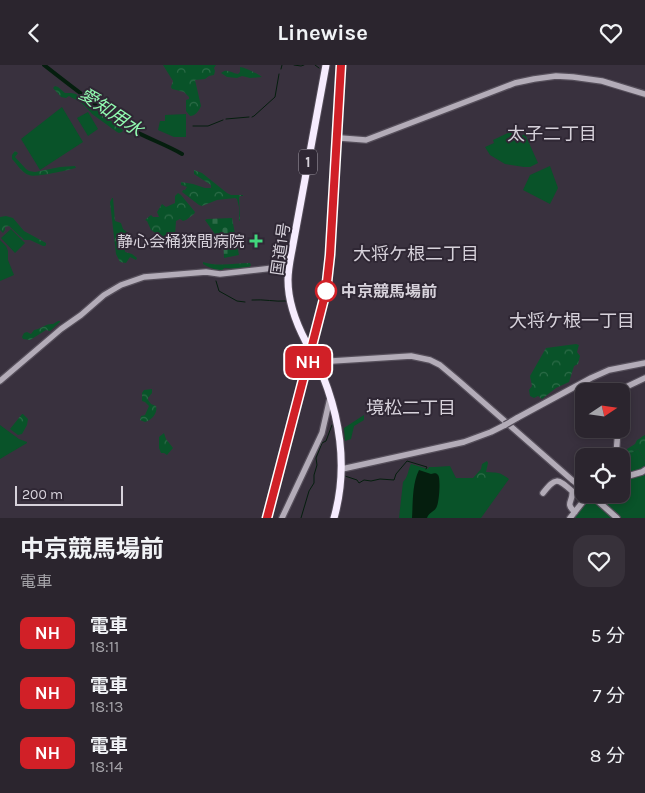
<!DOCTYPE html>
<html lang="ja">
<meta charset="utf-8">
<style>
:root{--surface:#2b252e;--page:#37313a;--text:#f1f3f6;--muted:#a6a5aa;--line:#47424a}
body{margin:0;font-family:Karla,"Noto Sans JP",sans-serif;background:var(--page);color:var(--text);height:100vh;display:flex;flex-direction:column;font-size:19px;white-space:nowrap}
*{box-sizing:border-box;margin:0}
p{font-size:16px;color:var(--muted)}
.icon{flex:none;width:28px;height:28px;fill:none;stroke:currentColor;stroke-width:2;stroke-linecap:round;stroke-linejoin:round}
.map{position:relative;height:453px;overflow:hidden}
.details{display:flex;flex-direction:column;background:var(--surface);flex:1}
.details>*{flex:none}
.badge{padding:0 10px;border-radius:8px;font-size:18px;line-height:32px}
.needle{width:32px;rotate:77deg}
.tools{position:absolute;left:575px;top:318px;display:grid;gap:10px}
.tools a{display:grid;place-items:center;width:55px;height:55px;border-radius:10px;background:var(--surface);box-shadow:0 2px 8px #0003,0 0 0 1px var(--line);font-size:25px}
.scale{position:absolute;left:15px;bottom:12px;width:108px;box-sizing:border-box;padding-left:5px;border:2px solid #d7d2db;border-top:0;font-size:14px;line-height:18px;white-space:nowrap;color:#d7d2db;-webkit-text-stroke:4px #2f2734;paint-order:stroke}
.map>.badge{position:absolute;translate:-50% -50%;box-shadow:0 0 0 2px #fff}
.round{display:grid;place-items:center;flex:none;width:52px;height:52px;border-radius:15px;background:var(--page)}
.overview{display:flex;align-items:center;justify-content:space-between;height:85px;padding:0 20px}
h1{font-size:24px;font-weight:700;line-height:38px}
ul{padding:0;list-style:none}
li{display:flex;align-items:center;gap:15px;height:60px;padding:0 20px}
li div{flex:1}
li b{display:block;font-size:19px}
li em{font-style:normal}
li .badge{min-width:55px;font-weight:700;text-align:center}
header{display:flex;justify-content:space-between;align-items:center;height:65px;padding:0 20px;background:var(--surface);font-size:22px;font-weight:700}
.map>svg:first-child{display:block}
.green{fill:#095329}
.forest{fill:url(#forest-crowns)}
.cemetery{fill:url(#cemetery-stones)}
.water{fill:#051e0e}
.lines{fill:none;stroke-linecap:round;stroke-linejoin:round}
.stream{stroke:#051e0e;stroke-width:1}
.canal{stroke:#051e0e;stroke-width:4}
.secondary-casing{stroke:#554e5a;stroke-width:8}
.highway-casing{stroke:#554e5a;stroke-width:9}
.secondary{stroke:#b3acb8;stroke-width:5.5}
.highway{stroke:#f6ecfe;stroke-width:7}
.rail-casing{stroke:#99939e;stroke-width:3}
.rail{stroke:#2f2734;stroke-width:1;stroke-dasharray:4;stroke-linecap:butt}
.secondary-bridge-casing{stroke:#554e5a;stroke-width:8;stroke-linecap:butt}
.secondary-bridge{stroke:#b3acb8;stroke-width:5.5}
.line-casing{stroke:#fff;stroke-width:11}
.line{stroke:#d12027;stroke-width:8}
.poi-dot{fill:#41d77c;stroke:#2f2734;stroke-width:2}
.stop-dot{fill:#fff;stroke:#d12027;stroke-width:2.5}
.labels{text-anchor:middle;stroke-width:4;stroke-linejoin:round;paint-order:stroke}
.shield{fill:#2f2734;stroke:#a59fa9;stroke-width:1}
.shield-label{font-size:15px;font-weight:bold;fill:#d7d2db}
.poi-label{font-size:16px;fill:#d7d2db;stroke:#2f2734;text-anchor:end}
.street-label{font-size:16px;fill:#d7d2db;stroke:#2f2734}
.stop-label{font-size:16px;font-weight:bold;fill:#d7d2db;stroke:#2f2734;text-anchor:start}
.water-label{font-size:18px;font-style:italic;fill:#92fcb1;stroke:#2f2734}
.neighbourhood-label{font-size:18px;fill:#d7d2db;stroke:#2f2734}
</style>
<header><svg class="icon" aria-label="back" viewBox="0 0 24 24"><path d="M15 5l-7 7 7 7"/></svg>Linewise<svg class="icon" aria-label="heart" viewBox="0 0 24 24"><path d="M12 20l-8-8c-3-5 5-10 8-4 3-6 11-1 8 4z"/></svg></header>
<div class="map">
<svg width="645" height="453" viewBox="0 0 645 453">
<defs>
<pattern id="forest-crowns" width="20" height="18" patternUnits="userSpaceOnUse" patternTransform="scale(1.25)"><rect width="20" height="18" fill="#095329"/><path d="M2 6a3 3 0 1 1 6 0M12 15a3 3 0 1 1 6 0" fill="none" stroke="#2c6b47"/></pattern>
<pattern id="cemetery-stones" width="16" height="16" patternUnits="userSpaceOnUse" patternTransform="scale(1.25)"><rect width="16" height="16" fill="#095329"/><path d="M2 7V4a2 2 0 0 1 4 0v3zM10 15v-3a2 2 0 0 1 4 0v3z" fill="#2c6b47"/></pattern>
</defs>
<rect width="100%" height="100%" fill="#39313e"/>
<!-- green -->
<path class="green" d="M62,42L83,77L40,105L21,74Z
M88,47L98,64L88,71L77,53Z
M186,49V72H174L158,65L160,56H165V50Z
M514,65L519,67L521,71L525,69L538,98L530,102H524L505,99L490,90L485,82L494,78L493,75Z
M550,101L558,123L550,139L523,125L530,110Z
M11,164L25,178L15,188L1,173Z
M0,175L6,181L8,186V195L14,210L0,216Z
M364,350V355L354,361L351,374L345,376L344,363Z
M0,360L19,374L27,377V378L0,394Z
M637,384L639,385L645,396V402L642,405L621,411V398L624,400H627L630,396L629,395H625L621,393H624Z
M411,399L428,404L429,402H435L450,401L456,413H481L485,407C498,408 498,406 509,414L481,453H399L403,417C408,412 408,405 411,399Z
M645,409V453H574L589,434L595,429H621V415Z"/>
<!-- forest -->
<path class="forest" d="M163,0H216L214,3L215,6L214,10L209,11L205,14L195,15L201,41C199,46 195,51 190,51L186,46V35L189,34V32L184,27L172,24L171,22L173,16Z
M240,2C244,2 258,9 262,12L250,13L242,11L237,13L227,12L221,8C227,3 231,8 238,9L240,7Z
M55,21L58,22L65,28H71L76,29L123,65L122,67L119,68L117,67L92,49C90,46 83,39 80,37C76,34 73,34 69,31L66,33L61,32L53,23Z
M15,86L18,88L15,92L26,104L29,106L35,107L60,102L75,101L76,103C68,105 35,113 29,110C22,108 17,99 12,94V90Z
M194,105L202,108L227,128L231,130H243V131H240L239,133L240,155L239,156V142L237,134L235,133L217,135L202,141L199,140L182,127L183,125H185L187,122L181,120V117L193,119L205,123H211V120L194,109Z
M178,128L181,130L195,147L194,149L186,155L183,156L180,154L176,156L175,170L178,171L180,175L179,177L164,179L162,178L160,171L151,165L147,156L145,155L151,150L153,152H159L157,147L162,139L166,142L175,138V131Z
M112,133H113L115,156L121,158L123,164L127,167V169L123,174L125,187L132,189L137,193L136,195L130,192L126,198L120,197L116,189L110,137Z
M6,151L13,153L24,166L46,178V180L45,181H43L30,175H24L9,161L5,162V165L3,168L0,165V152Z
M203,197C218,202 235,198 250,198L251,200L249,203L239,204L224,203L222,206C216,205 207,202 203,199Z
M58,256H60V257L50,266L46,265L30,275L23,274L22,272L24,268L27,267L31,269L34,265C41,264 46,258 53,259Z
M576,279L579,280L577,287L580,291L578,299L574,301L569,317L556,323L542,334L538,331L534,333L530,331L529,325L532,321L530,311L546,283Z
M152,324V328L148,333V335L151,339L156,341C158,348 152,355 145,357L140,355L141,351L145,350L149,341L145,337L142,336V328L144,325Z
M22,349H23L28,354L27,360L22,369L18,370L10,364Z
M164,368L166,374L173,383L167,390L164,388H161L159,383V372Z
M645,370V396L639,385L637,384L624,393H621V391H618C623,390 627,389 627,384L635,379L637,375L639,374L643,371Z
M487,396L488,398L486,407L490,408V413L485,416L481,413H473L481,404L482,399Z
M640,411L643,413L641,417L626,418L628,429L626,432H605L601,429H621V416Z"/>
<!-- cemetery -->
<path class="cemetery" d="M232,153L239,190L224,193L223,171L217,172L205,155L207,154Z"/>
<!-- water -->
<path class="water" d="M419,405C423,406 427,408 431,409C434,409 435,407 438,410C441,413 439,437 437,441C435,447 429,447 427,453H412C413,438 412,419 419,405Z"/>
<g class="lines">
<!-- stream -->
<path class="stream" d="M294,0L301,1L304,0
M315,0L319,3
M281,4L282,0
M252,52L254,51L275,32L279,9
M226,54L249,52
M193,61H208L223,55
M216,216L219,226L237,236L245,237
M252,235C264,234 275,237 286,236
M345,411L357,415L359,418L364,415L371,416L380,414L394,415L396,409L407,396L427,402L426,404
M301,453L309,426L314,418V410L317,400L316,393L322,378L326,376L332,360"/>
<!-- canal -->
<path class="canal" d="M44,0C72,22 100,44 129,63C146,73 165,79 182,89"/>
<defs>
<path id="secondary" d="M340,73L366,75L489,28L515,18L534,14L556,11L573,12L602,16L645,29
M316,297L411,291L430,295L440,300L459,316L572,415L584,424
M0,316L61,264L81,250L104,230L121,220L144,212L206,207L220,209L282,202H289
M621,334L626,322L645,313
M517,353L591,313L609,305L645,298
M616,391L618,364
M342,404L464,377L491,367L505,360
M621,413L642,407L645,405
M543,428C556,412 557,413 572,426C574,436 564,438 575,447
M590,429L617,453
M282,453L322,368L330,333
M570,453L589,429"/>
<path id="highway" d="M326,0L292,185C290,195 288,205 288,215C288,237 296,258 306,277C309,284 314,290 317,297C339,346 349,400 334,453"/>
</defs>
<!-- secondary casing -->
<use href="#secondary" class="secondary-casing"/>
<!-- highway casing -->
<use href="#highway" class="highway-casing"/>
<!-- secondary -->
<use href="#secondary" class="secondary"/>
<!-- highway -->
<use href="#highway" class="highway"/>
<defs>
<path id="rail" d="M267,453L326,226L330,190L341,0"/>
</defs>
<!-- rail casing -->
<use href="#rail" class="rail-casing"/>
<!-- rail -->
<use href="#rail" class="rail"/>
<defs>
<path id="secondary-bridge" d="M505,360L517,353"/>
</defs>
<!-- secondary-bridge casing -->
<use href="#secondary-bridge" class="secondary-bridge-casing"/>
<!-- secondary-bridge -->
<use href="#secondary-bridge" class="secondary-bridge"/>
</g>
<g class="lines">
<defs>
<path id="line" d="M267,453L316,265L326,226L330,190L341,0"/>
</defs>
<!-- line casing -->
<use href="#line" class="line-casing"/>
<!-- line -->
<use href="#line" class="line"/>
</g>
<!-- markers -->
<path class="poi-dot" d="M253.5 168.5h5v5h5v5h-5v5h-5v-5h-5v-5h5z"/>
<circle class="stop-dot" cx="326" cy="226" r="10"/>
<g class="labels">
<!-- shield labels -->
<rect class="shield" x="299" y="84.5" width="18" height="25" rx="4"/>
<g class="shield-label">
<text x="308" y="102">1</text>
</g>
<!-- poi labels -->
<g class="poi-label">
<text x="245" y="182">静心会桶狭間病院</text>
</g>
<!-- street labels -->
<g class="street-label">
<text transform="translate(280 184) rotate(-82)" y="6">国道1号</text>
</g>
<!-- stop labels -->
<g class="stop-label">
<text x="341" y="232">中京競馬場前</text>
</g>
<!-- water labels -->
<g class="water-label">
<text transform="translate(111 47) rotate(34)" y="6">愛知用水</text>
</g>
<!-- neighbourhood labels -->
<g class="neighbourhood-label">
<text x="552" y="75">太子二丁目</text>
<text x="416" y="195">大将ケ根二丁目</text>
<text x="572" y="262">大将ケ根一丁目</text>
<text x="411" y="349">境松二丁目</text>
</g>
</g>
</svg>
<div class="tools">
<a><svg class="needle" viewBox="-14 -14 28 28"><path d="M0-13l5 13h-10z" fill="#e53935"/><path d="M0 13l5-13h-10z" fill="#a6a5aa"/></svg></a>
<a><svg class="icon" aria-label="locate" viewBox="0 0 24 24"><circle cx="12" cy="12" r="6"/><path d="M12 2v4M12 18v4M2 12h4M18 12h4"/></svg></a>
</div>
<div class="scale">200 m</div>
<b class="badge" style="left:308px;top:297px;background:#d12027;color:#fff">NH</b>
</div>
<section class="details">
<div class="overview"><div><h1>中京競馬場前</h1><p>電車</p></div><a class="round"><svg class="icon" aria-label="heart" viewBox="0 0 24 24"><path d="M12 20l-8-8c-3-5 5-10 8-4 3-6 11-1 8 4z"/></svg></a></div>
<ul>
<li><span class="badge" style="background:#d12027;color:#fff">NH</span><div><b>電車</b><p>18:11</p></div><em>5 分</em></li>
<li><span class="badge" style="background:#d12027;color:#fff">NH</span><div><b>電車</b><p>18:13</p></div><em>7 分</em></li>
<li><span class="badge" style="background:#d12027;color:#fff">NH</span><div><b>電車</b><p>18:14</p></div><em>8 分</em></li>
</ul>
</section>
